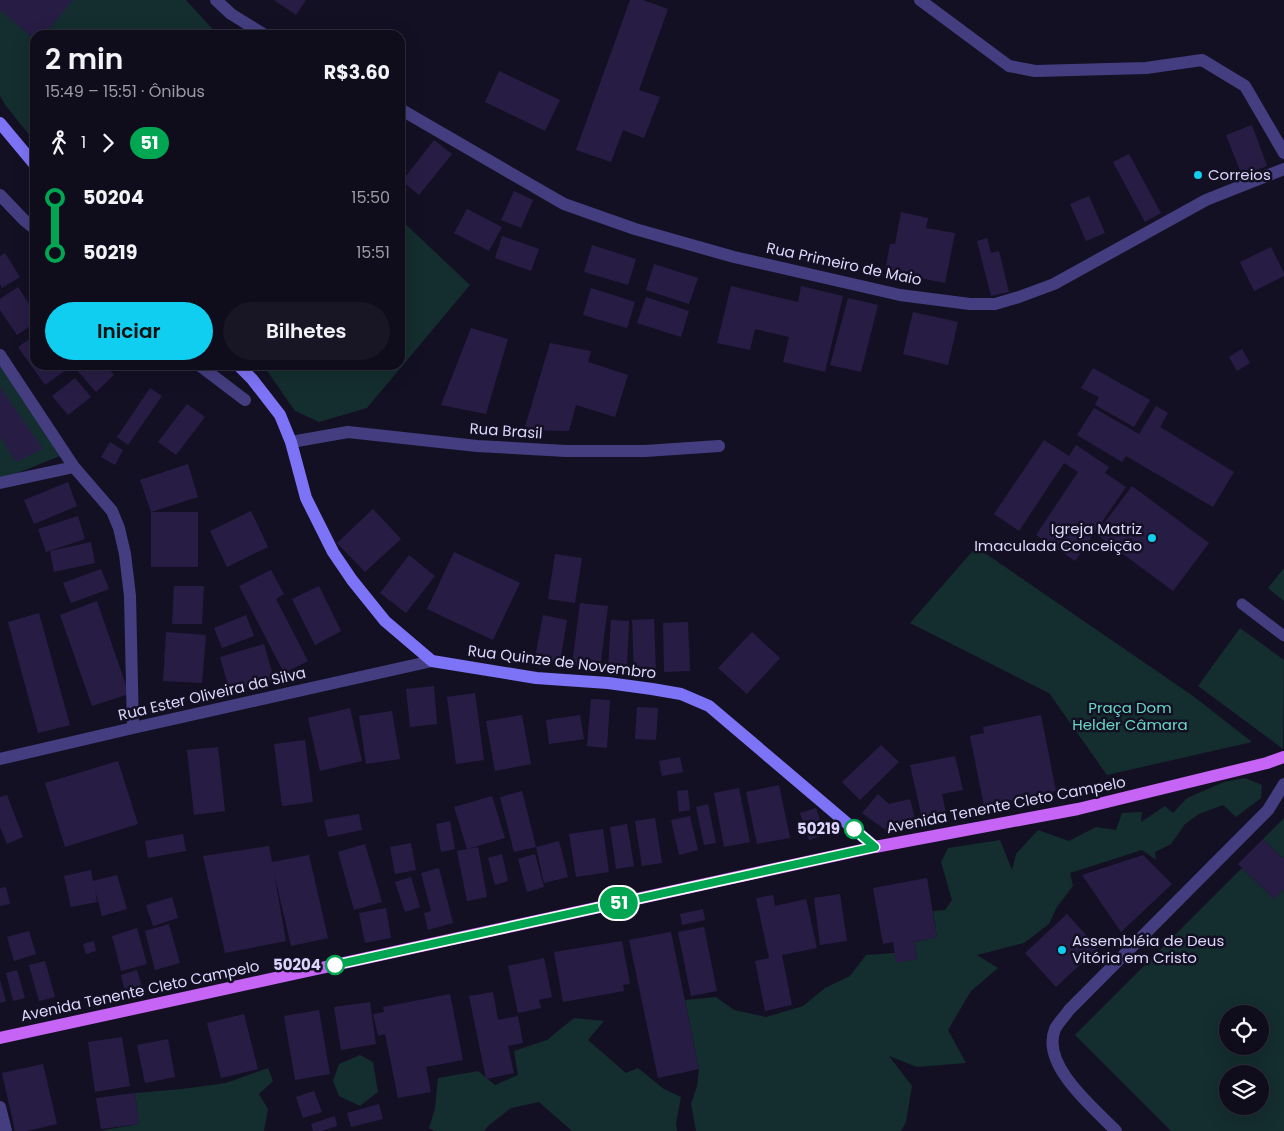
<!DOCTYPE html>
<html lang="pt">
<meta charset="utf-8">
<style>
:root{--surface:#0f0c1b;--page:#181524;--text:#f1f3f6;--muted:#9b9ba3;--line:#2f2c3a;--accent:#0fceef}
body{margin:0;font-family:Poppins,sans-serif;background:var(--page);color:var(--text);height:100vh;display:flex;flex-direction:column;font-size:19px;white-space:nowrap}
*{box-sizing:border-box;margin:0}
p{font-size:16px;color:var(--muted)}
.icon{flex:none;width:28px;height:28px;fill:none;stroke:currentColor;stroke-width:2;stroke-linecap:round;stroke-linejoin:round}
.map{position:relative;flex:1;overflow:hidden}
.side{position:absolute;left:30px;top:30px;width:375px;height:340px;display:flex;flex-direction:column;background:var(--surface);border-radius:15px;box-shadow:0 5px 20px #0002,0 0 0 1px var(--line)}
.side>*{flex:none}
.badge{padding:0 10px;border-radius:16px;font-size:18px;line-height:32px}
.controls{position:absolute;left:1219px;top:1005px;display:grid;gap:10px}
.controls a{display:grid;place-items:center;width:50px;height:50px;border-radius:50%;background:var(--surface);box-shadow:0 5px 20px #0002,0 0 0 1px var(--line);font-size:25px}
.map>.badge{position:absolute;translate:-50% -50%;box-shadow:0 0 0 2px #fff}
.legs{display:flex;align-items:center;gap:8px;height:55px;padding:0 15px;font-size:16px}
.legs p{margin-inline-start:auto}
.overview{display:flex;align-items:center;justify-content:space-between;height:85px;padding:0 15px}
h1{font-size:28px;font-weight:600;line-height:38px}
.action{display:flex;gap:10px;margin-top:auto;padding:10px 15px}
.action a{flex:1;height:58px;border-radius:30px;background:var(--accent);color:#111;font-size:20px;font-weight:600;line-height:58px;text-align:center}
.action a+a{background:var(--page);color:var(--text)}
ul{padding:0 15px;list-style:none}
li{display:flex;align-items:center;gap:18px;height:55px;font-size:19px}
li i{display:grid;place-items:center;width:8px;height:100%;margin:0 6px;background:currentColor}
li i::after{content:'';width:12px;height:12px;margin:-6px;border:4px solid;border-radius:50%;background:var(--surface)}
li p{margin-inline-start:auto}
li:first-child i{background:linear-gradient(#0000 50%,currentColor 0)}
li:last-child i{background:linear-gradient(currentColor 50%,#0000 0)}
.map>svg:first-child{display:block}
.green{fill:#142d2e;fill-rule:evenodd}
.building{fill:#271d44}
.lines{fill:none;stroke-linecap:round;stroke-linejoin:round}
.lane{stroke:#443e80;stroke-width:11}
.street{stroke:#443e80;stroke-width:12}
.secondary{stroke:#7d73f6;stroke-width:12}
.primary{stroke:#c664f5;stroke-width:12}
.line-1-casing{stroke:#fff;stroke-width:11}
.line-1{stroke:#00a651;stroke-width:8}
.poi-dot{fill:#0fceef;stroke:#141024;stroke-width:2}
.stop-1-dot{fill:#fff;stroke:#00a651;stroke-width:2.5}
.labels{text-anchor:middle;stroke-width:5;stroke-linejoin:round;paint-order:stroke}
.poi-label{font-size:15px;fill:#dcd6fc;stroke:#141024;text-anchor:start}
.street-label{font-size:15px;fill:#dcd6fc;stroke:#141024}
.park-label{font-size:15px;fill:#66d8c1;stroke:#141024}
.stop-label{font-size:15px;font-weight:bold;fill:#dcd6fc;stroke:#141024;text-anchor:end}
</style>
<div class="map">
<svg width="1284" height="1131" viewBox="0 0 1284 1131">
<rect width="100%" height="100%" fill="#141024"/>
<!-- green -->
<path class="green" d="M0,0H186L218,35H35V142L6,106L0,96Z
M400,219L470,285L367,408L319,422L295,411L268,372L259,365H400Z
M0,365L60,456L0,480Z
M976,547L1193,696L1252,742L1107,775L1049,693L910,623Z
M1284,568V601L1268,588Z
M1240,628L1284,660L1283,749L1198,686Z
M1245,778L1262,785L1261,798L1236,817L1223,805L1199,814L1185,824L1171,844L1155,852L1156,860L1142,850L1070,873L1073,886L1057,907L1049,924L1024,943L977,955L998,968L971,991L948,1030L966,1063L917,1067L889,1056L912,1086L906,1122L901,1131H696L691,1104L697,1086L699,1069L685,1000L716,997L734,1010L766,1017L803,1006L825,988L850,976L866,955L895,953L897,962L917,959L914,942L937,937L933,911L945,910L952,900L941,862L948,848L1000,840L1012,870L1016,854L1038,830L1069,841L1096,827L1116,830L1122,813L1142,812L1141,822L1165,806L1173,813L1187,798L1224,782Z
M1284,818V859L1263,839Z
M1242,868L1274,899L1284,889V1131H1171L1075,1035ZM1228,1014H1260V1046H1228ZM1228,1074H1260V1106H1228Z
M574,1018L604,1021L588,1040L626,1073L638,1068L664,1089L681,1097L676,1124L677,1131H572L539,1102L511,1108L488,1126L484,1131H434L429,1128L435,1108L438,1078L478,1071L495,1085L518,1075L514,1051L547,1040Z
M360,1055L373,1062L378,1092L360,1106L339,1096L333,1081L339,1064Z
M268,1068L273,1081L259,1094L268,1109L264,1131H98L139,1124L135,1093L182,1089L226,1083Z"/>
<!-- building -->
<path class="building" d="M0,0H73L44,35H35V40L0,10Z
M274,0H306L296,15Z
M630,0H643L668,9L639,90L660,97L644,138L623,130L611,162L576,150Z
M499,71L560,100L545,131L485,102Z
M1252,125L1267,166L1242,176L1226,135Z
M434,140L452,154L419,195L402,181Z
M1129,154L1161,213L1145,222L1113,162Z
M514,191L533,200L521,228L501,220Z
M1089,196L1105,233L1086,241L1070,204Z
M467,209L502,227L489,251L454,233Z
M901,212L928,218L926,228L955,233L945,283L885,271L890,244H895Z
M502,236L539,249L531,271L495,258Z
M987,238L991,253L999,251L1009,292L991,296L977,241Z
M592,245L636,259L628,285L584,272Z
M1271,247L1284,273V276L1254,291L1240,262Z
M5,253L20,277L2,288L0,284V256Z
M654,264L698,278L689,304L646,290Z
M731,286L798,302L801,286L843,296L825,372L783,362L789,337L755,329L750,350L717,343Z
M18,287L35,313V323L17,335L0,310V299Z
M591,288L635,302L627,328L583,315Z
M646,297L689,311L681,337L637,323Z
M848,298L878,305L861,372L830,365Z
M913,312L958,322L948,365L903,354Z
M471,328L508,339L486,414L441,405Z
M35,335V365H73L45,385L18,347Z
M550,343L591,351L588,362L628,375L615,417L576,405L569,431L524,430Z
M1242,349L1250,363L1237,371L1229,357Z
M80,365H105L114,375L96,392L76,369Z
M1093,368L1150,400L1134,427L1095,405L1099,397L1081,388Z
M75,378L91,397L68,415L52,396Z
M0,387L43,449L16,462L0,437Z
M150,388L162,396L128,445L117,437Z
M187,404L205,417L176,455L158,442Z
M1156,406L1168,413L1160,427L1234,472L1213,507L1126,456L1122,462L1077,435L1094,408L1139,434Z
M1044,440L1069,456L1076,445L1109,467L1105,473L1126,487L1075,561L1036,535L1078,472L1064,463L1019,531L994,514Z
M110,442L123,450L115,465L101,457Z
M188,464L198,497L151,512L140,480Z
M68,482L77,506L34,524L24,500Z
M1132,486L1209,543L1173,591L1096,534Z
M373,509L401,539L365,572L337,543Z
M251,511L268,547L227,567L210,531Z
M151,512H198V567H151Z
M78,516L85,539L46,552L38,529Z
M91,542L95,563L54,572L50,551Z
M454,552L520,583L493,640L427,609Z
M555,554L582,558L575,603L548,599Z
M409,555L435,576L406,613L380,593Z
M101,569L109,589L71,603L63,583Z
M271,570L284,594L276,599L308,661L284,673L239,586Z
M174,586H204L202,624H172Z
M319,586L341,631L315,645L292,599Z
M97,601L129,694L92,706L60,615Z
M580,603L608,606L600,669L572,665Z
M39,613L70,725L38,733L8,622Z
M246,615L254,636L222,648L214,628Z
M543,615L567,620L560,662L535,658Z
M654,619L656,671H634L632,620Z
M611,620L629,621L627,669L608,668Z
M688,622L690,671L664,672L663,623Z
M166,632L206,635L202,683L163,681Z
M752,632L780,658L747,694L718,668Z
M264,644L274,679L230,692L220,657Z
M434,686L437,724L410,727L406,689Z
M475,693L484,760L456,764L447,697Z
M591,699L610,700L607,748L587,746Z
M637,707L658,708L656,740L635,739Z
M350,708L362,761L320,771L308,718Z
M392,711L400,759L366,764L359,716Z
M522,715L531,764L495,771L486,721Z
M580,715L584,739L549,744L546,720Z
M1041,715L1056,791L984,806L970,736L984,733L983,727Z
M305,740L313,802L282,806L274,744Z
M881,745L899,762L860,800L842,782Z
M218,747L225,811L194,815L187,750Z
M955,756L963,790L942,794L946,813L922,818L910,765Z
M680,757L683,772L662,776L659,761Z
M118,761L138,824L65,847L45,783Z
M779,785L790,838L757,844L746,792Z
M739,788L750,842L724,847L714,793Z
M688,790L690,810L679,812L677,791Z
M522,791L536,847L559,841L568,877L544,883L536,847L514,852L500,797Z
M878,794L889,804L910,799L916,823L887,831L862,813Z
M7,795L23,837L7,844L0,827V797Z
M492,796L505,838L467,849L454,807Z
M708,804L716,843L704,845L696,807Z
M816,808L825,835L809,840L800,813Z
M359,814L362,830L328,837L324,820Z
M690,816L698,850L679,855L671,820Z
M655,818L662,863L642,866L635,821Z
M450,821L455,849L441,852L436,824Z
M627,824L634,866L616,869L610,827Z
M603,829L609,872L576,877L569,834Z
M183,834L186,851L148,858L145,841Z
M1263,839L1284,859V889L1274,899L1238,864Z
M411,843L416,870L395,874L390,847Z
M365,844L382,902L354,910L338,852Z
M269,846L272,862L309,855L328,938L291,946L274,873L286,941L225,953L203,856Z
M478,847L487,897L467,901L457,851Z
M502,854L508,881L495,885L488,858Z
M535,854L544,887L527,892L518,859Z
M1143,855L1172,884L1121,932L1082,875Z
M439,868L453,923L428,930L424,913L431,911L421,873Z
M91,870L93,881L117,875L127,909L102,916L95,890L97,902L71,907L64,876Z
M411,877L420,907L405,912L395,882Z
M927,878L937,937L914,942L917,959L896,963L893,942L883,944L873,888Z
M6,887L10,904L0,906V888Z
M840,894L847,941L820,945L814,898Z
M773,895L775,906L806,899L817,948L782,955L792,1005L765,1011L755,961L769,958L756,898Z
M172,897L178,918L153,926L146,905Z
M386,908L391,938L365,943L359,913Z
M703,909L705,920L682,925L680,914Z
M1067,914L1098,948L1056,987L1025,953Z
M169,924L180,963L155,970L145,931Z
M704,927L717,991L691,996L678,932Z
M137,928L147,964L121,971L112,936Z
M29,931L36,954L14,961L7,937Z
M671,932L699,1069L658,1078L629,940Z
M94,941L96,951L86,954L83,944Z
M622,941L630,984L623,985L624,991L563,1002L554,952Z
M544,958L552,997L539,1000L541,1008L518,1013L508,966Z
M45,961L55,997L39,1001L29,965Z
M17,970L25,998L13,1001L6,973Z
M137,970L143,990L126,995L121,975Z
M0,980L6,1001L0,1003Z
M493,992L498,1020L518,1016L523,1043L508,1046L514,1073L486,1079L469,996Z
M450,994L463,1060L426,1067L431,1092L398,1098L385,1034L378,1036L373,1014L384,1012L383,1007Z
M370,1002L376,1044L341,1050L334,1007Z
M319,1010L330,1074L295,1080L284,1016Z
M244,1014L258,1069L221,1078L207,1023Z
M122,1037L130,1086L95,1092L88,1042Z
M168,1039L175,1077L145,1083L137,1045Z
M43,1064L57,1124L27,1131H15L2,1073Z
M314,1091L322,1112L303,1118L296,1097Z
M135,1093L139,1124L101,1129L96,1098Z
M379,1104L383,1119L351,1127L347,1113Z
M335,1116L337,1126L321,1131H313L311,1124Z"/>
<g class="lines">
<!-- lane -->
<path class="lane" d="M1242,604L1284,636"/>
<!-- street -->
<path class="street" d="M216,0L231,14L265,35
M920,0L1009,66L1035,71L1146,68L1202,60L1245,86L1284,153
M400,109L564,204L635,229L734,257L900,295L970,304H995L1019,297L1054,284L1206,200L1284,169
M0,195L24,220L35,229
M0,355L74,467L112,511L119,528L125,554L130,596L133,728
M199,365L245,400
M291,442L348,432L477,446L566,451H645L719,446
M0,483L74,467
M0,759L133,728L432,661
M0,1107L6,1131
M1116,1131C1095,1109 1040,1065 1055,1029C1058,1023 1065,1016 1069,1010L1268,810L1284,784"/>
<!-- secondary -->
<path class="secondary" d="M0,123L35,165
M238,365L252,379L280,415L291,442L306,498L333,552L352,580L385,621L432,661L536,678L608,683L652,689L681,694L709,706L875,847"/>
<!-- primary -->
<path class="primary" d="M0,1038L875,847L1078,809L1267,763L1284,757"/>
</g>
<g class="lines">
<defs>
<path id="line-1" d="M335,965L875,847L854,829"/>
</defs>
<!-- line-1 casing -->
<use href="#line-1" class="line-1-casing"/>
<!-- line-1 -->
<use href="#line-1" class="line-1"/>
</g>
<!-- markers -->
<g class="poi-dot">
<circle cx="1198" cy="175" r="5"/>
<circle cx="1152" cy="538" r="5"/>
<circle cx="1062" cy="950" r="5"/>
</g>
<g class="stop-1-dot">
<circle cx="854" cy="829" r="9"/>
<circle cx="335" cy="965" r="9"/>
</g>
<g class="labels">
<!-- poi labels -->
<g class="poi-label">
<text x="1208" y="180">Correios</text>
<text x="1142" y="534" text-anchor="end">Igreja Matriz<tspan x="1142" dy="17">Imaculada Conceição</tspan></text>
<text x="1072" y="946">Assembléia de Deus<tspan x="1072" dy="17">Vitória em Cristo</tspan></text>
</g>
<!-- street labels -->
<g class="street-label">
<text transform="translate(844 264) rotate(12)" y="5">Rua Primeiro de Maio</text>
<text transform="translate(506 431) rotate(4)" y="5">Rua Brasil</text>
<text transform="translate(562 662) rotate(7)" y="5">Rua Quinze de Novembro</text>
<text transform="translate(212 694) rotate(-13)" y="5">Rua Ester Oliveira da Silva</text>
<text transform="translate(1006 805) rotate(-11)" y="5">Avenida Tenente Cleto Campelo</text>
<text transform="translate(140 991) rotate(-12)" y="5">Avenida Tenente Cleto Campelo</text>
</g>
<!-- park labels -->
<g class="park-label">
<text x="1130" y="713">Praça Dom<tspan x="1130" dy="17">Helder Câmara</tspan></text>
</g>
<!-- stop labels -->
<g class="stop-label">
<text x="840" y="834">50219</text>
<text x="321" y="970">50204</text>
</g>
</g>
</svg>
<div class="controls">
<a><svg class="icon" aria-label="locate" viewBox="0 0 24 24"><circle cx="12" cy="12" r="6"/><path d="M12 2v4M12 18v4M2 12h4M18 12h4"/></svg></a>
<a><svg class="icon" aria-label="layers" viewBox="0 0 24 24"><path d="M12 4l9 5-9 5-9-5zM3 14l9 5 9-5"/></svg></a>
</div>
<b class="badge" style="left:619px;top:903px;background:#00a651;color:#fff">51</b>
<section class="side">
<div class="overview"><div><h1>2 min</h1><p>15:49 – 15:51 · Ônibus</p></div><b>R$3.60</b></div>
<div class="legs"><svg class="icon" aria-label="walk" viewBox="0 0 24 24"><circle cx="13" cy="4" r="2"/><path d="M13 8l-2 6 4 7M11 14l-3 7M7 12l3-4h3l4 4"/></svg>1<svg class="icon" aria-label="forward" viewBox="0 0 24 24"><path d="M9 5l7 7-7 7"/></svg><b class="badge" style="background:#00a651;color:#fff">51</b></div>
<ul>
<li><i style="color:#00a651"></i><b>50204</b><p>15:50</p></li>
<li><i style="color:#00a651"></i><b>50219</b><p>15:51</p></li>
</ul>
<div class="action"><a>Iniciar</a><a>Bilhetes</a></div>
</section>
</div>
